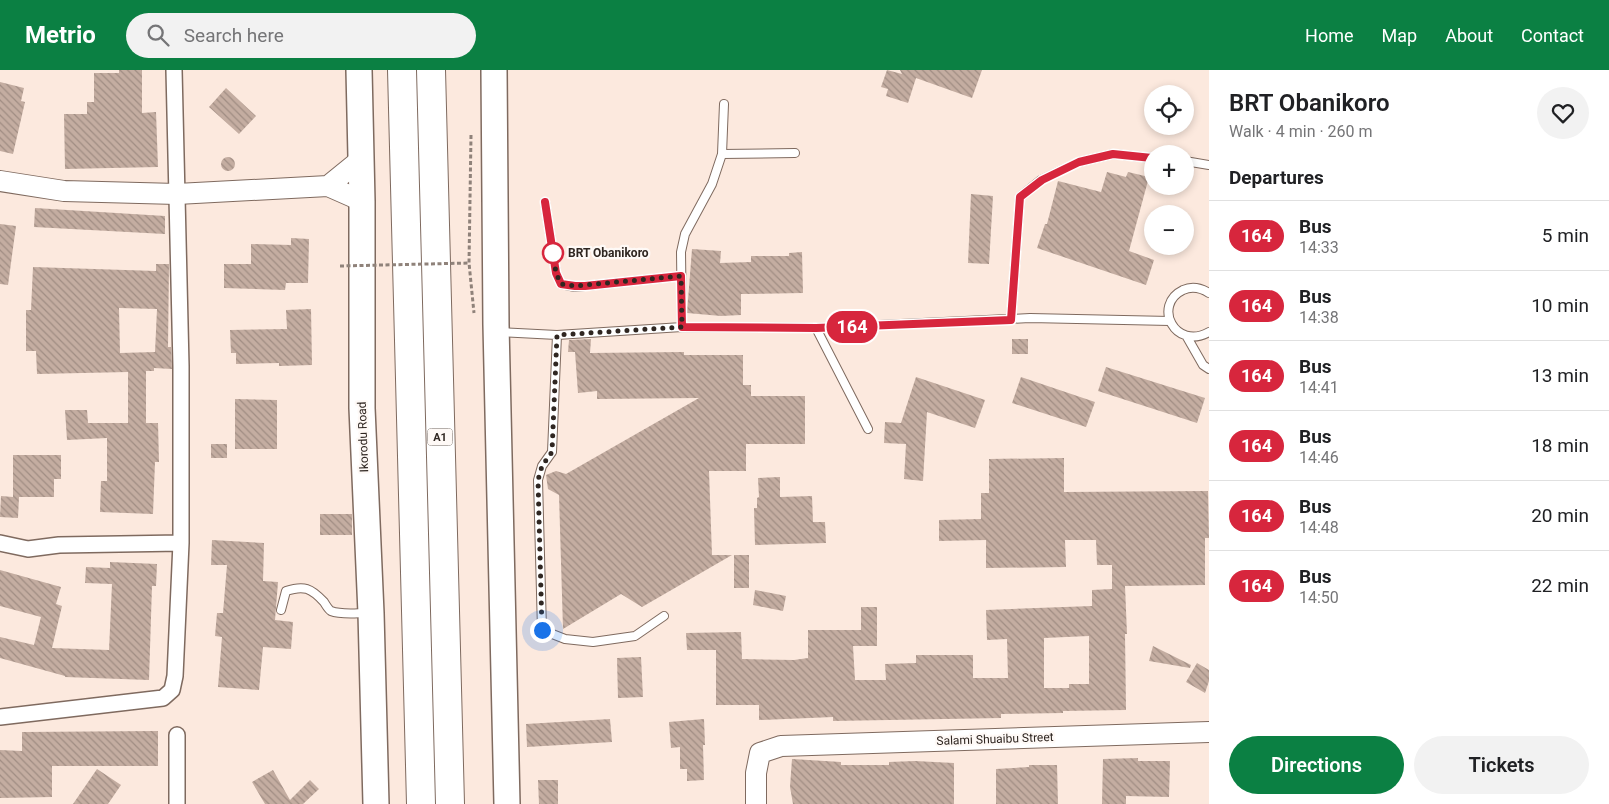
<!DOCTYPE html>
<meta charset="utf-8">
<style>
:root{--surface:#fff;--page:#f2f2f2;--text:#202124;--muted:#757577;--line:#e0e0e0;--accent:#0b8043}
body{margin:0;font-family:Roboto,sans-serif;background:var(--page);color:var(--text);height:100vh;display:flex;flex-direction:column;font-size:19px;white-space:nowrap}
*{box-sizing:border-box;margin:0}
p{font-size:16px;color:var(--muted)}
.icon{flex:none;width:28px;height:28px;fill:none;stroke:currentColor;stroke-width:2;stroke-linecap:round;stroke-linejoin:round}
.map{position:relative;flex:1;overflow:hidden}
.panel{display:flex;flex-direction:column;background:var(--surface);width:400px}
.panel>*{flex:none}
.badge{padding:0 10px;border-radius:16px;font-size:18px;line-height:32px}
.buttons{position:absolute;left:1144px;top:15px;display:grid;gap:10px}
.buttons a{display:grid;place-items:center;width:50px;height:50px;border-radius:50%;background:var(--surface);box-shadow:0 2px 8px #0003;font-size:25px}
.you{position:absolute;width:25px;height:25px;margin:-12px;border:4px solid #fff;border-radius:50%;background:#1a73e8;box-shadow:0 0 0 8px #1a73e833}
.map>.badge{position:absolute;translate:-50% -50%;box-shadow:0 0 0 2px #fff}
h2{padding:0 20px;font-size:19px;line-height:45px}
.round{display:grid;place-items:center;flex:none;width:52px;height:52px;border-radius:26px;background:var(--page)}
.overview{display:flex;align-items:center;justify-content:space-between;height:85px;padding:0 20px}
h1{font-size:24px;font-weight:600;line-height:38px}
.action{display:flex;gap:10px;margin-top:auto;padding:10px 20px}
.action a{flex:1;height:58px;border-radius:30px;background:var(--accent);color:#fff;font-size:20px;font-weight:600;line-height:58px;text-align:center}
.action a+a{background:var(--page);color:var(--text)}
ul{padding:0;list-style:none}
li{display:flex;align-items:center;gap:15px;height:70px;padding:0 20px;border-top:1px solid var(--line)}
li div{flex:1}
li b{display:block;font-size:19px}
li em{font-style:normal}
li .badge{min-width:55px;font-weight:700;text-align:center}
header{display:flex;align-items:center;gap:30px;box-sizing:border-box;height:70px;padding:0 25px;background:var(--accent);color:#fff}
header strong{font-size:24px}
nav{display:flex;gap:28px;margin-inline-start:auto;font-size:18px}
.search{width:350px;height:45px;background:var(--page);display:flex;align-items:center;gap:12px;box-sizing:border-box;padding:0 18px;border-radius:28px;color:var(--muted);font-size:19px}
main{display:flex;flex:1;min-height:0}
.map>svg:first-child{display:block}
.building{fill:url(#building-back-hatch);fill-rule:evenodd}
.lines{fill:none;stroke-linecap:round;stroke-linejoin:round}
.service-casing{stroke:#7f6a5f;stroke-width:10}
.minor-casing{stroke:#7f6a5f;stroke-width:18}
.tertiary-casing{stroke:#7f6a5f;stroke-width:22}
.primary-casing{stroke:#7f6a5f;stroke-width:28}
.motorway-casing{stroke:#7f6a5f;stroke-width:30}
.path{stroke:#8f827a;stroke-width:3;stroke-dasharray:4 2.5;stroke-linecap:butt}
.service{stroke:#fff;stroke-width:8}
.minor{stroke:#fff;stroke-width:15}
.tertiary{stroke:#fff;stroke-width:20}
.primary{stroke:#fff;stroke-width:25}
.motorway{stroke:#fff;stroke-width:28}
.path-bridge{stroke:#8f827a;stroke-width:3;stroke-dasharray:4 2.5;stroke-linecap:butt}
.line-casing{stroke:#fff;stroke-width:11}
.line{stroke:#d7263d;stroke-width:8}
.walk{stroke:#2f2621;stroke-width:5;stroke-dasharray:0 9}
.stop-dot{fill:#fff;stroke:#d7263d;stroke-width:2.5}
.labels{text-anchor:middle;stroke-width:4.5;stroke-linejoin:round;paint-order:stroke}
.shield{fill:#fef9f6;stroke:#6d6561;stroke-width:1}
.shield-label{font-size:11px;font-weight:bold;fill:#2f2621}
.stop-label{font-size:12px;font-weight:bold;fill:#2f2621;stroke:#fef9f6;text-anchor:start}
.street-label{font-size:12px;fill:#2f2621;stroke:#fef9f6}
</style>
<header>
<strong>Metrio</strong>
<div class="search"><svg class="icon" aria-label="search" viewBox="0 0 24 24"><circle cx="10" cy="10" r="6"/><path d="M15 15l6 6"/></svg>Search here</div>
<nav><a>Home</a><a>Map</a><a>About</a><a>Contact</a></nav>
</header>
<main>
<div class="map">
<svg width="1209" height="734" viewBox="0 0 1209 734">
<defs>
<pattern id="building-back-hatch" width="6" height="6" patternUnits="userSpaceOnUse" patternTransform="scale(1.25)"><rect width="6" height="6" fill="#c4ada1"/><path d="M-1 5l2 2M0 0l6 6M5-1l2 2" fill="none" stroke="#a08d83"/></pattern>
</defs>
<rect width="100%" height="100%" fill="#fce9de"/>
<!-- building -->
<path class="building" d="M119,0H142V43L156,42L158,97L65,99L64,44H87V32H94V3H119Z
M887,0L902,4L900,0H982L972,28L916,8L908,33L886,26L888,19L881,17Z
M0,12L24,18L21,31L25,32L13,84L0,81Z
M226,18L256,46L239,64L209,37Z
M221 94a7 7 0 1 1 14 0a7 7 0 1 1-14 0Z
M1107,102L1126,107L1128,102L1149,107L1129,181L1154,190L1146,215L1037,178L1045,154H1047L1058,111L1101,122Z
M971,124L993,126L989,194L968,193Z
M35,138L165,146V164L34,157Z
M0,154L16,156L8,215L0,214Z
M291,168L309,169L308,213H286L285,220L224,218V194H251V174L291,175Z
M692,179L721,181L720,193L751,192V186H789V183L802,182L803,223L741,224V245L721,246L687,243Z
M156,194H169L168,277H171L172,299L154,298V301H146V353H158L159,392H155L153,444L100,442L101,411H107V368L67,370L65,340H87L88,353H128V302L37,304L36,281H26V240H31L33,197L156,201ZM119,238L157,239L155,282L120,283Z
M311,239L312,295L279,296V293L236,294V283H231L230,260L287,259L286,240Z
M591,269L590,283L684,282V285H743V315H751V326H805V374H746V401H709L712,485H732L642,537L621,524L563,559L559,425L548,419L546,405L556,401L566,404L699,328L597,329V321L578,323L575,282H568L569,270Z
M1012,269H1028V284H1012Z
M1106,297L1205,328L1197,353L1098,321Z
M916,307L985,330L975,358L927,342L923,411L904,409L906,374L884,373L885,352L901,353Z
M1021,307L1095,332L1086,357L1012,333Z
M235,329L277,330V379H235Z
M211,374H227V388H211Z
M13,385H61V409H54V427H15H19L18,448L0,447L1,426L13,427Z
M1064,388V422L1208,421L1209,468H1205V515L1125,516L1127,564H1125L1126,640L1063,641V643L1001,644V648L833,651V647L759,650V635H716V580H687L686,563L741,562L742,589L794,590L808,588V560H861V537H877V576H853L855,610H886L885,594L916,593V585H973V608H1008L1007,569L987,570L986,540L1092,536V520L1112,519V495H1097L1096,470H1065L1066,497L986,498V470L939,471V450L981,449V423H989V389ZM1089,566V614H1069V618H1044V568Z
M780,407V427L812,426L813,452H825L826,473L755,475L754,438H757V428L759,427L758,408Z
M320,444H352V465H320Z
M212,470L264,473L263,511L278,512L275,550L293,552L291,579L263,577L259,620L218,617L222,567L215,566L217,543H223L227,495H211Z
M734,485H749V518H734Z
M110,492L157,494L156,516H152L149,610L65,607V606L0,588V567L34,575L41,547L0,536V500L61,517L56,534L62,536L52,578L109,580L112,514L85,513L86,497L110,498Z
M755,520L786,526L783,541L753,535Z
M1153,576L1191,595L1190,598L1149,591Z
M641,587L643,627L618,628L617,588Z
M1197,593L1209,600V611L1205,623L1186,612Z
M610,649L612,672L527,677L526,654Z
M704,649L705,675H703L704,710L687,711V699H680V677L671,678L669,652Z
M158,661V696H52V727L0,728V680L22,681V662Z
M1138,688V691H1170L1169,727L1126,726V734H1102L1103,689Z
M792,689L841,692V695H889V692L915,691L954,693V734H793L790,717Z
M1029,695H1057L1058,734H996V699L1029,697Z
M97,699L121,715L108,734H73Z
M273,700L290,730L310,710L319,719L303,734H265L252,712Z
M538,710H558V734H539Z"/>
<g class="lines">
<defs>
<path id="service" d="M722,84L795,83
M1185,91L1209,95
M545,132L556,203L561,214L575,217L595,215L681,206
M1209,223C1201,218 1192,216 1183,220C1152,235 1175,281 1209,262
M1011,250L1020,127L1041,110L1079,92L1113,84L1152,88
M682,257L681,182L685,164L712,114L722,84L724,34
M816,258L868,359
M499,262L557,265L682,257L816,258L1030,248L1170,251
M557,265L552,382L542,396L538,410L542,560L565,569L593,572L635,566L664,546
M1187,267L1203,295L1209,299
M281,540L286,521C304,515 311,518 324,532C326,535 328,539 331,541C341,545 356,543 367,543"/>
<path id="minor" d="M0,473L28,479L59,475L181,473
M0,647L163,628L172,620L175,606L181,473V296L174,0
M177,665V734"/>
<path id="tertiary" d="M0,111L64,121L177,124L328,116L362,131
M328,116L360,90
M756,734V703L760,683L781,676L1209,662"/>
<path id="primary" d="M359,0L362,131V338L371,543L376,734
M494,0L496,255L507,734"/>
<path id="motorway" d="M402,0L421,734
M431,0L450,734"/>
</defs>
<!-- service casing -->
<use href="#service" class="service-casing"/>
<!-- minor casing -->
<use href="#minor" class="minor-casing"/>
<!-- tertiary casing -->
<use href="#tertiary" class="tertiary-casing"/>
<!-- primary casing -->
<use href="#primary" class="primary-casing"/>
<!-- motorway casing -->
<use href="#motorway" class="motorway-casing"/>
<!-- path -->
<path class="path" d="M471,65L469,193L474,243"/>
<!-- service -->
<use href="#service" class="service"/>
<!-- minor -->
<use href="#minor" class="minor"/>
<!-- tertiary -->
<use href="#tertiary" class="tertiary"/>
<!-- primary -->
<use href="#primary" class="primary"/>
<!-- motorway -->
<use href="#motorway" class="motorway"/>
<!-- path-bridge -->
<path class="path-bridge" d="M340,196L469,193"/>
</g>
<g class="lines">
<defs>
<path id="line" d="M545,132L556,203L561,214L575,216H585L681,206L682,257L816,258L1011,250L1020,127L1042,110L1079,92L1113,84L1152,88"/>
</defs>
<!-- line casing -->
<use href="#line" class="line-casing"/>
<!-- line -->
<use href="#line" class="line"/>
<!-- walk -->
<path class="walk" d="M542,560L538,410L542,396L552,382L557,265L682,257L681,206L575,216L561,214L556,203L553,183"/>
</g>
<!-- markers -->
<circle class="stop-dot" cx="553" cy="183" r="10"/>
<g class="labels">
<!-- shield labels -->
<rect class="shield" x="427.5" y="358.5" width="25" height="17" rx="4"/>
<g class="shield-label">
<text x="440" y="371">A1</text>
</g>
<!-- stop labels -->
<g class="stop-label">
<text x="568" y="187">BRT Obanikoro</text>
</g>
<!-- street labels -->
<g class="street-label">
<text transform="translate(363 367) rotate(-92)" y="4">Ikorodu Road</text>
<text transform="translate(995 669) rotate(-2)" y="4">Salami Shuaibu Street</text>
</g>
</g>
</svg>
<div class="buttons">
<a><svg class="icon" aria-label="locate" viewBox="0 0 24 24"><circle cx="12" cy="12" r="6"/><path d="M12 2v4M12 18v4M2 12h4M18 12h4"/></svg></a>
<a>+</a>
<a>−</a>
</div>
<div class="you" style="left:542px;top:560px"></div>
<b class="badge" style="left:852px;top:257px;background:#d7263d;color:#fff">164</b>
</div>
<section class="panel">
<div class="overview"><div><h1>BRT Obanikoro</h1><p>Walk · 4 min · 260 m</p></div><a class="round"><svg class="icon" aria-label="heart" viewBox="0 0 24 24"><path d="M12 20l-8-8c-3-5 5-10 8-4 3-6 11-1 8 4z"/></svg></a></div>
<h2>Departures</h2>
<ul>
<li><span class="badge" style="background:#d7263d;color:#fff">164</span><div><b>Bus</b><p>14:33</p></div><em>5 min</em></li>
<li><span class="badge" style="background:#d7263d;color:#fff">164</span><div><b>Bus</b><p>14:38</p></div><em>10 min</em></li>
<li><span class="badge" style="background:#d7263d;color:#fff">164</span><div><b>Bus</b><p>14:41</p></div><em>13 min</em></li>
<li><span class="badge" style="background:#d7263d;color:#fff">164</span><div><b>Bus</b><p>14:46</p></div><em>18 min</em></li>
<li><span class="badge" style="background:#d7263d;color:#fff">164</span><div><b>Bus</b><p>14:48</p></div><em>20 min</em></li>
<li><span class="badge" style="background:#d7263d;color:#fff">164</span><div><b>Bus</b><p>14:50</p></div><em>22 min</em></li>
</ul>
<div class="action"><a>Directions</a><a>Tickets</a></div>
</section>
</main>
